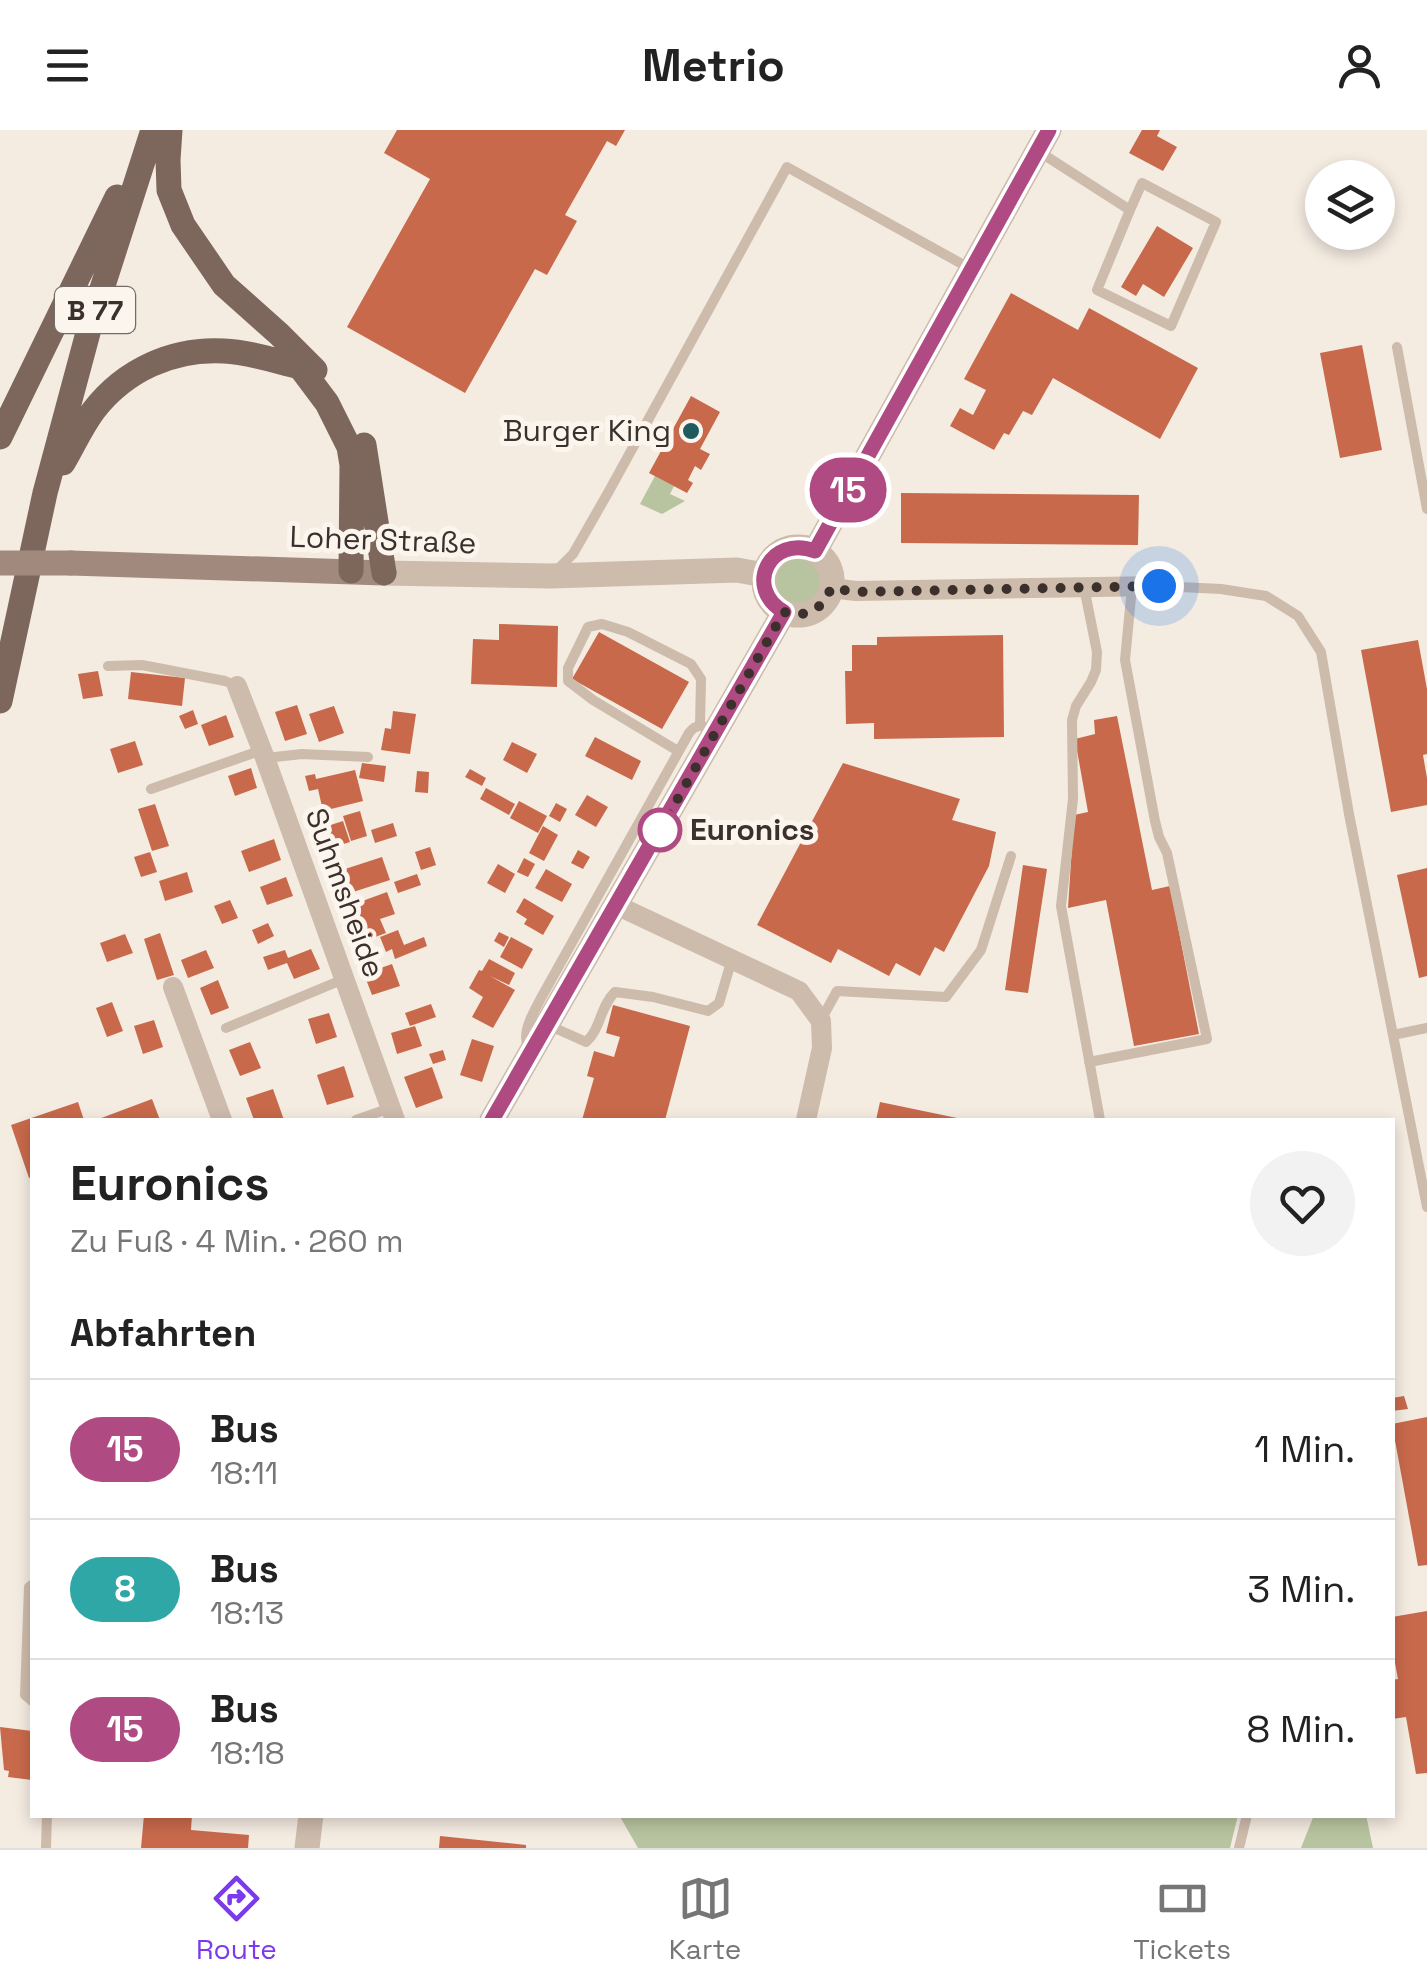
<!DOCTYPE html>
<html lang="de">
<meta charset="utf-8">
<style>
:root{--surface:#fff;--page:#f2f2f2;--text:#222;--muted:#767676;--line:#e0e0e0;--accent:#7c3aed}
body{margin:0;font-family:"Space Grotesk",sans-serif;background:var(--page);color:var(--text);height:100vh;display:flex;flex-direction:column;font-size:38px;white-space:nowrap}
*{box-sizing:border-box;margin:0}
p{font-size:32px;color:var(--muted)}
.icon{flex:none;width:55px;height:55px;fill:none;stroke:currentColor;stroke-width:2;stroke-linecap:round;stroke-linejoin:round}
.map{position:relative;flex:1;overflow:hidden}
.drawer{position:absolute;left:30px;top:988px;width:1365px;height:700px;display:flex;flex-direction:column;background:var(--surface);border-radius:0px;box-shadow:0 5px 15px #0003}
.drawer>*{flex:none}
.badge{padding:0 20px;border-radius:32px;font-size:35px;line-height:65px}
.controls{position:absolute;left:1305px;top:30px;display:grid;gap:20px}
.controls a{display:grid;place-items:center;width:90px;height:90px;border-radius:50%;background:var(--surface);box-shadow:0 5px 15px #0003;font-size:50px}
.you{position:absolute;width:50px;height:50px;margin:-25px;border:8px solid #fff;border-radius:50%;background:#1a73e8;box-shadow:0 0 0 15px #1a73e833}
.map>.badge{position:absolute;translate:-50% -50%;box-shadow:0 0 0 5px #fff}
h2{padding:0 40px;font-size:38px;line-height:90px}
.round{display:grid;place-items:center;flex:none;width:105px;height:105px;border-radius:52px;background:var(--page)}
.overview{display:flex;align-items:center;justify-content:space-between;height:170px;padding:0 40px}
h1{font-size:48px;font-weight:600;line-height:75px}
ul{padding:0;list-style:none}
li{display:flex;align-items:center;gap:30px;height:140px;padding:0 40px;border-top:2px solid var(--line)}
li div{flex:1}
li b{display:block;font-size:38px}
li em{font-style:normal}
li .badge{min-width:110px;font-weight:700;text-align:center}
header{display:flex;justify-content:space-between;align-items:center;height:130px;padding:0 40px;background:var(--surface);font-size:45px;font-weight:600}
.dock{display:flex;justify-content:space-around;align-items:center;height:140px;border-top:2px solid var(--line);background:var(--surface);font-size:28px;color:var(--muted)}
.dock a{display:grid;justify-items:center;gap:5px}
.dock .current{color:var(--accent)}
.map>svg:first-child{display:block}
.green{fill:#b8c4a0}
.building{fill:#c8694b}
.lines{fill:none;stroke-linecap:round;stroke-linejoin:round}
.service{stroke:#cdbbac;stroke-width:10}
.minor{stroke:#cdbbac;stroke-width:20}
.tertiary{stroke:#cdbbac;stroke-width:25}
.secondary{stroke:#a18a7d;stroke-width:25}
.primary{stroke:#7d675c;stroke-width:25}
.secondary-bridge{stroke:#a18a7d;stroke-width:25}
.line-casing{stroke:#fff;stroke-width:22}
.line{stroke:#af4b82;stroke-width:15}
.walk{stroke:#3b302b;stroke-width:10;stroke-dasharray:0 18}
.poi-dot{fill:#1f5a5e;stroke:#fbf5ee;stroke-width:4}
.stop-dot{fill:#fff;stroke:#af4b82;stroke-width:5}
.labels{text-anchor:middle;stroke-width:10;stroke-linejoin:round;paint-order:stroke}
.shield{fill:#fbf5ee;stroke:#756b66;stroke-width:2.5}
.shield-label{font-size:28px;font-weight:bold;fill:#3b302b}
.poi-label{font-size:30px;fill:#3b302b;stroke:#fbf5ee;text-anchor:end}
.street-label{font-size:30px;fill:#3b302b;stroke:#fbf5ee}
.stop-label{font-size:30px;font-weight:bold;fill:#3b302b;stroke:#fbf5ee;text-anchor:start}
</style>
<header><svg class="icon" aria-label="menu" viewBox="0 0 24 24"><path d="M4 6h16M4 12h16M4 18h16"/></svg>Metrio<svg class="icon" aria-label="person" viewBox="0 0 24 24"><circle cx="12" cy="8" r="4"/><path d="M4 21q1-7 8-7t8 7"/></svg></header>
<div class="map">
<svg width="1427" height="1718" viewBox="0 0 1427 1718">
<rect width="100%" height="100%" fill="#f4ebe1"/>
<!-- green -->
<path class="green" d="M655,346L674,356L670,364L685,371L662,384L640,374Z
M775 451a23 23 0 1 1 46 0a23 23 0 1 1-46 0Z
M619,1685H1238L1230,1718H638Z
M1314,1685H1366L1373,1718H1301Z"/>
<!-- building -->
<path class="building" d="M397,0H625L616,16L607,11L565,85L577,91L547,145L535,139L465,263L347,197L430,49L384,23Z
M1142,0H1160L1157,6L1177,17L1163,41L1129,23Z
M1157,96L1193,118L1164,167L1143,154L1136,166L1121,157Z
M1011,163L1078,200L1089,178L1198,238L1160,309L1053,248L1032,285L1023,281L1009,305L1004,303L994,320L950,296L960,278L973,285L986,260L964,249Z
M1362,215L1382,320L1340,328L1320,223Z
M691,266L720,282L700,319L710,324L701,340L695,336L688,350L693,353L687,363L649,343Z
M901,363L1139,365L1138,415L901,413Z
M499,494L558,496L557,557L471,554L473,509L499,510Z
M599,502L689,552L662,599L572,549Z
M1003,505L1004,607L874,609V593L846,594L845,541H852V515H877V507Z
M1418,510L1427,559V624L1423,625L1427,648V675L1391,682L1361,520Z
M98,541L103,566L83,569L78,544Z
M131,542L185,548L182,576L128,569Z
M297,575L307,604L285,611L275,582Z
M334,576L344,603L319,612L309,584Z
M193,580L198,594L185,599L179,586Z
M393,581L416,584L410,624L381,620L385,598L391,599Z
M226,585L234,607L209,616L201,595Z
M1117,586L1152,760L1170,756L1199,904L1134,916L1106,770L1068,778L1074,685L1088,682L1075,609L1095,604L1094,590Z
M595,607L641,631L632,650L585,626Z
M135,611L143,635L118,643L110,619Z
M512,612L537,624L527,643L503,630Z
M362,633L386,636L384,652L359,648Z
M843,633L960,669L952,690L996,702L989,736L944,822L935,817L920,846L896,833L889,846L838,819L831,833L757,795Z
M251,638L257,658L235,666L228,646Z
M470,639L486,648L482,656L465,647Z
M355,640L363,671L323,681L318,659L309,661L305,646L315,644L316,649Z
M417,641L429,642L428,663L415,662Z
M486,658L515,674L509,685L480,669Z
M587,665L608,677L596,697L575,685Z
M519,671L547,686L538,703L510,688Z
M556,673L567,679L560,692L549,686Z
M155,674L169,716L152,721L138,679Z
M360,681L367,706L351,711L343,686Z
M343,691L350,712L324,720L318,699Z
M393,693L397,706L375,713L371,700Z
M543,696L558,705L544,731L529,723Z
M274,709L281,730L249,742L241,721Z
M430,717L436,735L421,740L415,722Z
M578,720L590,727L583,739L571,733Z
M150,722L157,742L141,747L134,727Z
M382,727L390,750L347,764L339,741Z
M524,728L535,734L528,747L517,742Z
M498,734L515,744L505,763L487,753Z
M1023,735L1047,739L1028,863L1005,860Z
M1427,738V846L1419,848L1397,745Z
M546,739L572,754L562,772L535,758Z
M187,742L193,762L165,771L159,751Z
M417,744L421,755L398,763L394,752Z
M286,747L293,766L267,775L260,757Z
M387,762L395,784L380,789L386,803L359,813L346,777Z
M524,768L554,786L543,805L524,794L527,789L516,782Z
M230,770L238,788L222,794L214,776Z
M268,793L274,806L258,814L252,800Z
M398,800L404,815L424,807L427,816L395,829L392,819L386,822L380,807Z
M499,802L509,807L504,817L494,811Z
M160,803L174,845L157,850L144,809Z
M125,804L133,823L107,832L100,813Z
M511,807L533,819L522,839L500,827Z
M311,819L320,839L294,849L287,833L268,840L263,827L285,820L288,828Z
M206,820L214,838L188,848L181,830Z
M489,829L515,843L509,855L490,846L515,860L493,898L472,887L483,867L469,858L479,840L482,841Z
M392,834L400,856L372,865L364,844Z
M218,850L229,878L211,885L200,858Z
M112,872L123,901L107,907L96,878Z
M431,874L436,887L410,896L405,883Z
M613,875L690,896L665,990H582L594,948L587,946L594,921L614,927L620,907L606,903Z
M329,883L337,907L316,914L308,889Z
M154,890L163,917L143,924L134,896Z
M415,896L422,916L397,924L391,903Z
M472,909L494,916L482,952L460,945Z
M250,912L261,938L240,946L229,920Z
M443,920L446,930L433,934L429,924Z
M344,936L354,967L327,975L317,945Z
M432,937L443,968L416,978L404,947Z
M273,959L284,990H254L246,968Z
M152,969L160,990H96Z
M78,972L84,990H32V1047L29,1048L11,995Z
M880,972L957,988L956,990H876Z
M1404,1266L1408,1279L1392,1281V1268Z
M1427,1287V1435L1418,1436L1392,1294Z
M1427,1481V1643L1416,1644L1406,1587L1392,1589V1550L1398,1549L1392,1517V1487Z
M0,1597L32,1601V1650L8,1647L9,1641L4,1640Z
M144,1685H192L191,1700L249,1705L248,1718H141Z
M440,1706L526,1715V1718H439Z"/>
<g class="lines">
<!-- service -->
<path class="service" d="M1038,21L1130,80L1097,160L1171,196L1216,92L1142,53L1130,80
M1397,217L1427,379
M555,442L573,424L609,361L787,37L971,139
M1159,456L1221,459L1266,466L1298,486L1321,522L1349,684L1393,905L1427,898
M1084,457L1097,522L1096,540L1091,552L1076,576L1072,590L1073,669L1061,776L1100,990
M108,536L142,535L225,551L237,556
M678,621L593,570L568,551V538L588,497L602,494L628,502L691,534L701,549L700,595
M266,628L302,624L368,627
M151,659L262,620
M821,890L837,861L946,867L981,820L1011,726
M548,895L586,912C601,899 600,876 615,862L653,867L708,881L719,873L732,829
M226,898L344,849
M1393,905L1427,1077
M528,916C521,902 534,882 541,868L689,603C697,592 705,596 716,601
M1089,932L1207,909L1167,723L1159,707L1155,691L1125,530L1132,457
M356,990L390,978
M32,1455L29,1457L25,1565L32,1571
M46,1718L47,1685
M1239,1718L1247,1685"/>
<!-- minor -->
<path class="minor" d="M831,458L856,461L1159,456
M237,556L265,628L395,990
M616,775L799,861L821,891L822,918L806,990
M173,857L222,990"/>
<!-- tertiary -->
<path class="tertiary" d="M764 451a34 34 0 1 1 68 0a34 34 0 1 1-68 0Z
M815,421L1049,0
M384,443L551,446L737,440L764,445
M492,990L784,482
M307,1718L311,1685"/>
<!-- secondary -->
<path class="secondary" d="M71,433L384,443"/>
<!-- primary -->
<path class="primary" d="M170,0L168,30L169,60L183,95L224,155L279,204L315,240
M0,307L117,67
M364,315L384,443
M63,333C73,316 82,296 94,280C125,240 173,218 224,221C249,222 275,231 300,237L327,273L349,317L352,335L351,441
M0,571L45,363L89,199L153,0"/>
<!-- secondary-bridge -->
<path class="secondary-bridge" d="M0,433H71"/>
</g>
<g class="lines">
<defs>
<path id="line" d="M492,990L784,482C743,458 770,404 815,421L1049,0"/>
</defs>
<!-- line casing -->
<use href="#line" class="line-casing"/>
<!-- line -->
<use href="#line" class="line"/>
<!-- walk -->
<path class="walk" d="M660,700L784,482C807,489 823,479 831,458L856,462L1159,456"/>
</g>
<!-- markers -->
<circle class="poi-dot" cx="691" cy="301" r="10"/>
<circle class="stop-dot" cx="660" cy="700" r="20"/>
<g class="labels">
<!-- shield labels -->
<rect class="shield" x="55" y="157" width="80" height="46" rx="8"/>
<g class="shield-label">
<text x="95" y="190">B 77</text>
</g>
<!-- poi labels -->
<g class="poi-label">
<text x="671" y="311">Burger King</text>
</g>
<!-- street labels -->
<g class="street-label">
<text transform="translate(383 410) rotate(2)" y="10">Loher Straße</text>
<text transform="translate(345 763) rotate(70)" y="10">Suhmsheide</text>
</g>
<!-- stop labels -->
<g class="stop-label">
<text x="690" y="710">Euronics</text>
</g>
</g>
</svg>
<div class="controls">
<a><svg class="icon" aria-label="layers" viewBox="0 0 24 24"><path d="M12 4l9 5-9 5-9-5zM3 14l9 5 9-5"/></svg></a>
</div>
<div class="you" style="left:1159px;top:456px"></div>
<b class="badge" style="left:848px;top:360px;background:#af4b82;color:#fff">15</b>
<section class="drawer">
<div class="overview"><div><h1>Euronics</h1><p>Zu Fuß · 4 Min. · 260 m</p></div><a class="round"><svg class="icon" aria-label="heart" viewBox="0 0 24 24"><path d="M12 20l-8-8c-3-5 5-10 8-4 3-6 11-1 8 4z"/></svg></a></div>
<h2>Abfahrten</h2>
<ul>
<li><span class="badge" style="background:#af4b82;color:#fff">15</span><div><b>Bus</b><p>18:11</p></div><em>1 Min.</em></li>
<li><span class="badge" style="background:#2fa7a7;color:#fff">8</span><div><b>Bus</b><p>18:13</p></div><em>3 Min.</em></li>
<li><span class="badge" style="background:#af4b82;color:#fff">15</span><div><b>Bus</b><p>18:18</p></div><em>8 Min.</em></li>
</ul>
</section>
</div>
<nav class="dock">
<a class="current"><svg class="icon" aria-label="directions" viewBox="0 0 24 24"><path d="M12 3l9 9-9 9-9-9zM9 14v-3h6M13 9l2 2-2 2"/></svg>Route</a>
<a><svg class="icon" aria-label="map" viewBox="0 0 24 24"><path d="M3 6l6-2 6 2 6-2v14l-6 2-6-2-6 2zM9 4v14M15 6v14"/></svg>Karte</a>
<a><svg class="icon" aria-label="tickets" viewBox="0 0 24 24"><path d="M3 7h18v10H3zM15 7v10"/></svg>Tickets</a>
</nav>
